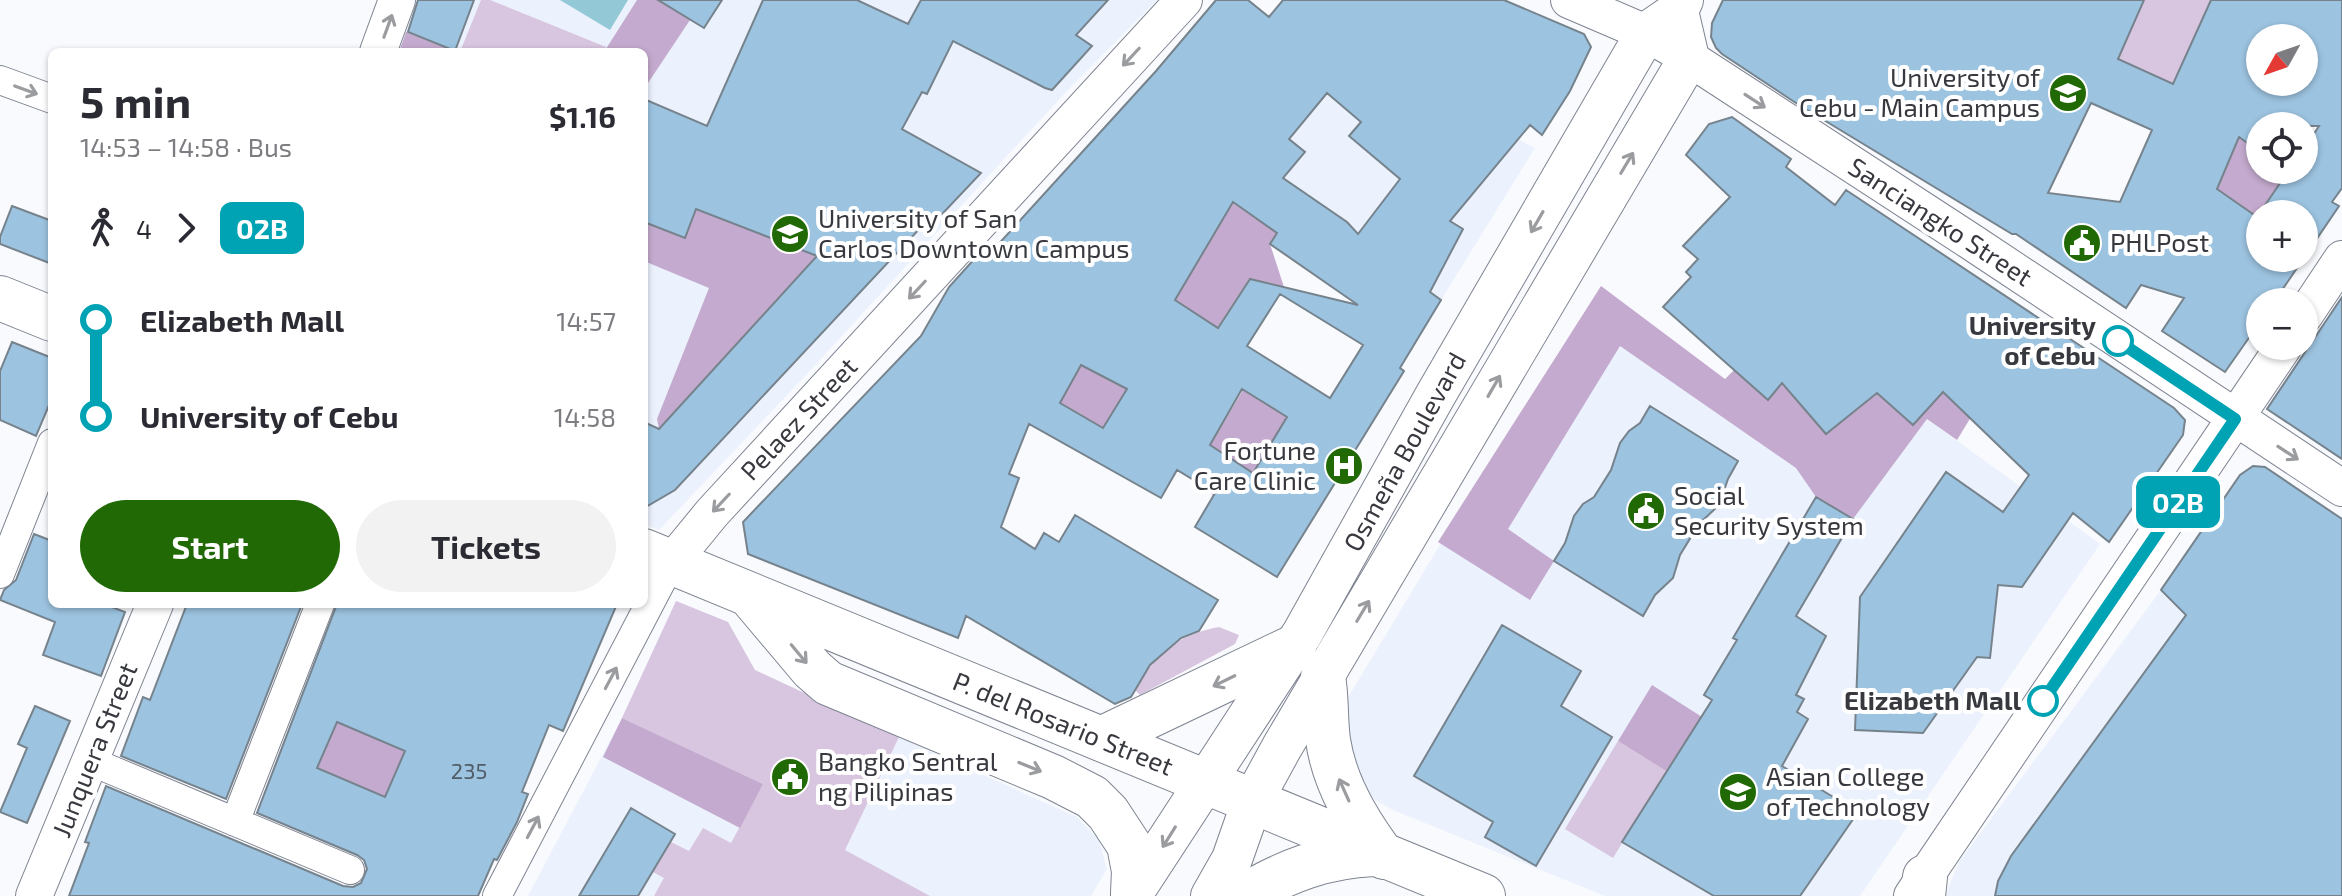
<!DOCTYPE html>
<meta charset="utf-8">
<style>
:root{--surface:#fff;--page:#f2f2f3;--text:#2b2b33;--muted:#7c7c81;--accent:#206904}
body{margin:0;font-family:"Exo 2",sans-serif;background:var(--page);color:var(--text);height:100vh;display:flex;flex-direction:column;font-size:30px;white-space:nowrap}
*{box-sizing:border-box;margin:0}
p{font-size:26px;color:var(--muted)}
.icon{flex:none;width:44px;height:44px;fill:none;stroke:currentColor;stroke-width:2;stroke-linecap:round;stroke-linejoin:round}
.map{position:relative;flex:1;overflow:hidden}
.details{position:absolute;left:48px;top:48px;width:600px;height:560px;display:flex;flex-direction:column;background:var(--surface);border-radius:12px;box-shadow:0 2px 6px #0004}
.details>*{flex:none}
.badge{padding:0 16px;border-radius:12px;font-size:28px;line-height:52px}
.needle{width:52px;rotate:230deg}
.buttons{position:absolute;left:2246px;top:24px;display:grid;gap:16px}
.buttons a{display:grid;place-items:center;width:72px;height:72px;border-radius:50%;background:var(--surface);box-shadow:0 2px 6px #0004;font-size:40px}
.map>.badge{position:absolute;translate:-50% -50%;box-shadow:0 0 0 4px #fff}
.legs{display:flex;align-items:center;gap:12px;height:88px;padding:0 32px;font-size:26px}
.legs p{margin-inline-start:auto}
.summary{display:flex;align-items:center;justify-content:space-between;height:136px;padding:0 32px}
h1{font-size:44px;font-weight:700;line-height:60px}
.action{display:flex;gap:16px;margin-top:auto;padding:16px 32px}
.action a{flex:1;height:92px;border-radius:48px;background:var(--accent);color:#fff;font-size:32px;font-weight:700;line-height:92px;text-align:center}
.action a+a{background:var(--page);color:var(--text)}
ul{padding:0 32px;list-style:none}
li{display:flex;align-items:center;gap:28px;height:96px;font-size:30px}
li i{display:grid;place-items:center;width:12px;height:100%;margin:0 10px;background:currentColor}
li i::after{content:'';width:20px;height:20px;margin:-10px;border:6px solid;border-radius:50%;background:var(--surface)}
li p{margin-inline-start:auto}
li:first-child i{background:linear-gradient(#0000 50%,currentColor 0)}
li:last-child i{background:linear-gradient(currentColor 50%,#0000 0)}
.map>svg:first-child{display:block}
.built{fill:#ebf1fd}
.green{fill:#d8c5df}
.forest{fill:#c4aace}
.water{fill:#93c8d6}
.building{fill:#9cc3e0;stroke:#76838c;stroke-width:2;fill-rule:evenodd}
.lines{fill:none;stroke-linecap:round;stroke-linejoin:round}
.minor-casing{stroke:#7e8491;stroke-width:30}
.tertiary-casing{stroke:#7e8491;stroke-width:38}
.secondary-casing{stroke:#7e8491;stroke-width:42}
.primary-casing{stroke:#7e8491;stroke-width:46}
.minor{stroke:#fff;stroke-width:28}
.tertiary{stroke:#fff;stroke-width:36}
.secondary{stroke:#fff;stroke-width:40}
.primary{stroke:#fff;stroke-width:44}
.oneway{stroke:#9b9c9f}
.line-1-casing{stroke:#fff;stroke-width:18}
.line-1{stroke:#00a3b4;stroke-width:12}
.stop-1-dot{fill:#fff;stroke:#00a3b4;stroke-width:4}
.labels{text-anchor:middle;stroke-width:8;stroke-linejoin:round;paint-order:stroke}
.number-label{font-size:22px;fill:#505c67}
.poi-label{font-size:26px;fill:#37393f;stroke:#fff;text-anchor:start}
.street-label{font-size:26px;fill:#37393f;stroke:#fff}
.stop-label{font-size:26px;font-weight:bold;fill:#37393f;stroke:#fff;text-anchor:end}
</style>
<div class="map">
<svg width="2342" height="896" viewBox="0 0 2342 896">
<rect width="100%" height="100%" fill="#f9fafd"/>
<!-- built -->
<path class="built" d="M416,0H1157L1064,94L807,374L659,530L644,524V52H397Z
M1216,0H1248L1269,17L1283,0H1353L1518,139L1535,148L1441,300L1283,178L1156,71Z
M1601,286L1873,491L1927,419L2100,544L1860,896H1605L1393,810L1375,800L1362,783L1345,725L1347,699L1438,548L1575,334Z
M2161,590L2312,739L2342,896H1945L1959,862Z
M676,601L728,622L756,673L1077,817L1099,840L1107,869L1091,896H528L622,718Z"/>
<!-- green -->
<path class="green" d="M481,0H490L606,47L604,52H460Z
M2144,0H2211L2173,84L2118,59Z
M676,601L728,622L755,670L899,737L845,850L930,896H654L664,878L653,872L671,842L689,851L703,828L731,843L763,784L622,718Z
M1219,627L1239,635L1235,644L1140,695L1135,690C1156,653 1177,635 1219,627Z
M1618,741L1666,771L1613,858L1565,829Z"/>
<!-- forest -->
<path class="forest" d="M637,0H658L690,20L644,89V52H604Z
M406,32L457,52H399Z
M2237,136L2260,152V170L2288,172L2257,217L2245,208L2208,210Z
M1233,203L1277,233L1270,244L1284,287L1249,279L1217,328L1175,300Z
M696,209L817,256L659,429L657,419L709,288L644,261V222L684,238Z
M1601,286L1725,379L1735,369L1768,399L1782,383L1826,434L1855,410L1848,368L1913,424L1943,392L1971,417L1957,440L1927,419L1853,519L1816,497L1796,468L1620,346L1508,529L1554,561L1530,600L1438,542Z
M1146,357L1104,428L1057,402L1081,365L1102,376Z
M1243,390L1293,421L1277,433L1253,473L1214,496L1191,478Z
M1652,685L1702,717L1666,771L1618,741Z
M622,718L763,784L740,828L603,757Z
M337,722L423,759L382,803L358,785L323,770L314,775Z"/>
<!-- water -->
<path class="water" d="M560,0H628L610,30Z"/>
<!-- building -->
<path class="building" d="M418,0H474L455,51L408,32Z
M658,0H722L704,28Z
M763,0H857L908,24L921,0H1108L1076,35L1092,46L1052,90L1045,88L953,41L927,94L922,92L902,129L981,173L928,229L923,225L675,490L644,508V422L659,429L817,256L696,209L685,238L644,222V99L707,126Z
M1216,0H1248L1269,17L1283,0H1504L1584,34L1591,47L1570,91L1542,135L1530,125L1450,221L1463,229L1430,292L1441,300L1400,368L1404,371L1277,577L1195,527L1215,493L1177,470L1161,498L1029,424L1009,474L1019,478L1001,527L1035,549L1044,533L1059,542L1075,515L1218,600L1199,631L1181,638L1150,665L1131,697L1115,704L966,616L958,638L748,554L743,522L921,336L949,287L977,256L984,260L1156,71ZM1327,93L1361,122L1349,136L1400,179L1358,234L1347,222L1283,178L1305,152L1289,139ZM1233,202L1277,233L1270,244L1358,305L1250,279L1218,328L1175,300ZM1280,294L1363,345L1330,398L1247,346ZM1081,365L1127,389L1103,428L1060,403ZM1242,389L1287,417L1253,473L1210,445Z
M1723,0H2144L2118,59L2173,84L2211,0H2342V188L2332,202L2339,206L2274,302H2260V322L2225,372L2162,331L2184,298L2141,285L2126,308L2016,234H2012L1799,105L1722,54L1716,48L1711,37L1712,23ZM2260,38H2304V82H2260ZM2091,103L2152,130L2120,202L2048,193ZM2260,126H2319L2304,149V170H2289L2259,214H2304V258H2260V219L2217,189L2239,137L2260,152Z
M1732,117L1791,159L1786,167L1835,205L1846,190L2174,408L2185,420L2183,435L2109,542L2073,513L2022,587L1998,585L1990,658L1977,657L1923,733L1855,730L1860,597L1946,472L2003,512L2029,475L1943,392L1913,425L1877,393L1826,434L1782,383L1768,400L1663,307L1691,277L1686,272L1698,259L1683,246L1730,197L1686,155L1709,124Z
M12,206L52,221V264L0,244V237Z
M2342,297V459L2267,409Z
M12,342L52,358V398L36,436L0,420V371Z
M1650,406L1738,461L1728,479L1719,505L1699,524L1680,555L1673,578L1655,595L1643,616L1554,561L1565,543L1574,516L1583,504L1594,497L1611,470L1620,443L1629,431L1640,423Z
M2253,466L2265,467L2342,519V896H1995L1998,881L2011,856L2186,615L2161,590L2240,475Z
M1816,497L1853,519L1796,616L1826,636L1796,695L1804,699L1797,712L1808,719L1782,766L1858,812L1800,896H1714L1622,842L1712,700L1704,695L1737,640L1733,638Z
M34,534L52,541V604H104L125,612L101,676L43,655L55,622L0,600L4,590L16,580Z
M187,604H302L226,799L121,756L143,697L150,700Z
M337,604H617L563,731L549,725L522,792L528,794L517,822L497,860L494,859L478,896H69L89,843L85,842L106,786L343,886L353,887L361,883L367,869L364,860L357,855L257,813ZM337,722L405,751L385,797L317,768Z
M1502,625L1581,671L1561,706L1612,737L1536,866L1485,837L1493,822L1414,776Z
M35,706L70,721L27,823L0,812L27,748L18,744Z
M631,808L675,834L638,896H579Z"/>
<g class="lines">
<defs>
<path id="minor" d="M0,80L52,99
M0,574L52,443
M90,761L350,870
M235,822L320,604
M497,896L671,563"/>
<path id="tertiary" d="M1569,0L1646,33L1689,58L1970,241L2342,488
M378,52L397,0
M2304,316L2342,259
M671,563L712,513L1184,0
M34,896L155,604
M1912,896L2284,346"/>
<path id="secondary" d="M1131,896L1302,634L1435,396L1646,33L1678,11L1683,0
M1211,896L1232,859L1252,802L1282,747L1689,58L1678,11"/>
<path id="primary" d="M0,298L52,319
M644,551L1483,896
M753,599L812,669L828,683L1053,777L1092,797L1108,813L1129,845L1134,871L1133,893
M1323,677C1327,698 1325,719 1328,740C1334,782 1358,823 1384,857
M1101,739L1294,647
M1244,896C1286,871 1325,856 1374,854
M1923,896L1925,877"/>
</defs>
<!-- minor casing -->
<use href="#minor" class="minor-casing"/>
<!-- tertiary casing -->
<use href="#tertiary" class="tertiary-casing"/>
<!-- secondary casing -->
<use href="#secondary" class="secondary-casing"/>
<!-- primary casing -->
<use href="#primary" class="primary-casing"/>
<!-- minor -->
<use href="#minor" class="minor"/>
<!-- tertiary -->
<use href="#tertiary" class="tertiary"/>
<!-- secondary -->
<use href="#secondary" class="secondary"/>
<!-- primary -->
<use href="#primary" class="primary"/>
</g>
<!-- one-way arrows -->
<defs><path id="oneway-shaft" d="M-6 0H5M1.5-3L5.5 0L1.5 3" fill="none" stroke-width="1.6" stroke-linecap="round" stroke-linejoin="round" transform="scale(2)"/></defs>
<g class="oneway">
<use href="#oneway-shaft" transform="translate(388 26) rotate(-70)"/>
<use href="#oneway-shaft" transform="translate(1131 57) rotate(133)"/>
<use href="#oneway-shaft" transform="translate(26 90) rotate(20)"/>
<use href="#oneway-shaft" transform="translate(1755 101) rotate(33)"/>
<use href="#oneway-shaft" transform="translate(1627 163) rotate(-59)"/>
<use href="#oneway-shaft" transform="translate(1537 222) rotate(120)"/>
<use href="#oneway-shaft" transform="translate(917 290) rotate(133)"/>
<use href="#oneway-shaft" transform="translate(1494 386) rotate(-60)"/>
<use href="#oneway-shaft" transform="translate(2288 453) rotate(33)"/>
<use href="#oneway-shaft" transform="translate(721 503) rotate(133)"/>
<use href="#oneway-shaft" transform="translate(1363 611) rotate(-59)"/>
<use href="#oneway-shaft" transform="translate(799 654) rotate(50)"/>
<use href="#oneway-shaft" transform="translate(611 678) rotate(-62)"/>
<use href="#oneway-shaft" transform="translate(1224 681) rotate(154)"/>
<use href="#oneway-shaft" transform="translate(1030 767) rotate(22)"/>
<use href="#oneway-shaft" transform="translate(1344 790) rotate(-114)"/>
<use href="#oneway-shaft" transform="translate(533 827) rotate(-62)"/>
<use href="#oneway-shaft" transform="translate(1169 837) rotate(122)"/>
</g>
<g class="lines">
<defs>
<path id="line-1" d="M2043,701L2235,419L2118,341"/>
</defs>
<!-- line-1 casing -->
<use href="#line-1" class="line-1-casing"/>
<!-- line-1 -->
<use href="#line-1" class="line-1"/>
</g>
<!-- icons -->
<defs>
<symbol id="university-disc" viewBox="-11 -11 22 22"><circle r="9.5" fill="#206904" stroke="#fff"/><path d="M0-5L7-2L0 1L-7-2ZM-4 1L0 2.5L4 1V4Q0 6-4 4Z" fill="#fff"/></symbol>
<symbol id="civic-disc" viewBox="-11 -11 22 22"><circle r="9.5" fill="#206904" stroke="#fff"/><path d="M-.6-6.5H3V-4.5H.6V-3L4-1V1h2V6H-6V1h2V-1L-.6-3ZM-1.2 2.5V6h2.4V2.5Z" fill="#fff"/></symbol>
<symbol id="hospital-disc" viewBox="-11 -11 22 22"><circle r="9.5" fill="#206904" stroke="#fff"/><path d="M-5-5h3v3.5h4V-5h3V5h-3V1.5h-4V5h-3Z" fill="#fff"/></symbol>
</defs>
<g fill-rule="evenodd">
<use href="#university-disc" x="2046" y="71" width="44" height="44"/>
<use href="#university-disc" x="768" y="212" width="44" height="44"/>
<use href="#civic-disc" x="2060" y="221" width="44" height="44"/>
<use href="#hospital-disc" x="1322" y="444" width="44" height="44"/>
<use href="#civic-disc" x="1624" y="489" width="44" height="44"/>
<use href="#civic-disc" x="768" y="755" width="44" height="44"/>
<use href="#university-disc" x="1716" y="770" width="44" height="44"/>
</g>
<!-- markers -->
<g class="stop-1-dot">
<circle cx="2118" cy="341" r="14"/>
<circle cx="2043" cy="701" r="14"/>
</g>
<g class="labels">
<!-- number labels -->
<g class="number-label">
<text x="469" y="779">235</text>
</g>
<!-- poi labels -->
<g class="poi-label">
<text x="2040" y="87" text-anchor="end">University of<tspan x="2040" dy="30">Cebu - Main Campus</tspan></text>
<text x="818" y="228">University of San<tspan x="818" dy="30">Carlos Downtown Campus</tspan></text>
<text x="2110" y="252">PHLPost</text>
<text x="1316" y="460" text-anchor="end">Fortune<tspan x="1316" dy="30">Care Clinic</tspan></text>
<text x="1674" y="505">Social<tspan x="1674" dy="30">Security System</tspan></text>
<text x="818" y="771">Bangko Sentral<tspan x="818" dy="30">ng Pilipinas</tspan></text>
<text x="1766" y="786">Asian College<tspan x="1766" dy="30">of Technology</tspan></text>
</g>
<!-- street labels -->
<g class="street-label">
<text transform="translate(1940 222) rotate(33)" y="9">Sanciangko Street</text>
<text transform="translate(799 419) rotate(-47)" y="9">Pelaez Street</text>
<text transform="translate(1405 452) rotate(-61)" y="9">Osmeña Boulevard</text>
<text transform="translate(1063 724) rotate(22)" y="9">P. del Rosario Street</text>
<text transform="translate(95 750) rotate(-68)" y="9">Junquera Street</text>
</g>
<!-- stop labels -->
<g class="stop-label">
<text x="2096" y="335">University<tspan x="2096" dy="30">of Cebu</tspan></text>
<text x="2021" y="710">Elizabeth Mall</text>
</g>
</g>
</svg>
<div class="buttons">
<a><svg class="needle" viewBox="-14 -14 28 28"><path d="M0-13l5 13h-10z" fill="#e53935"/><path d="M0 13l5-13h-10z" fill="#7c7c81"/></svg></a>
<a><svg class="icon" aria-label="locate" viewBox="0 0 24 24"><circle cx="12" cy="12" r="6"/><path d="M12 2v4M12 18v4M2 12h4M18 12h4"/></svg></a>
<a>+</a>
<a>−</a>
</div>
<b class="badge" style="left:2178px;top:502px;background:#00a3b4;color:#fff">02B</b>
<section class="details">
<div class="summary"><div><h1>5 min</h1><p>14:53 – 14:58 · Bus</p></div><b>$1.16</b></div>
<div class="legs"><svg class="icon" aria-label="walk" viewBox="0 0 24 24"><circle cx="13" cy="4" r="2"/><path d="M13 8l-2 6 4 7M11 14l-3 7M7 12l3-4h3l4 4"/></svg>4<svg class="icon" aria-label="forward" viewBox="0 0 24 24"><path d="M9 5l7 7-7 7"/></svg><b class="badge" style="background:#00a3b4;color:#fff">02B</b></div>
<ul>
<li><i style="color:#00a3b4"></i><b>Elizabeth Mall</b><p>14:57</p></li>
<li><i style="color:#00a3b4"></i><b>University of Cebu</b><p>14:58</p></li>
</ul>
<div class="action"><a>Start</a><a>Tickets</a></div>
</section>
</div>
